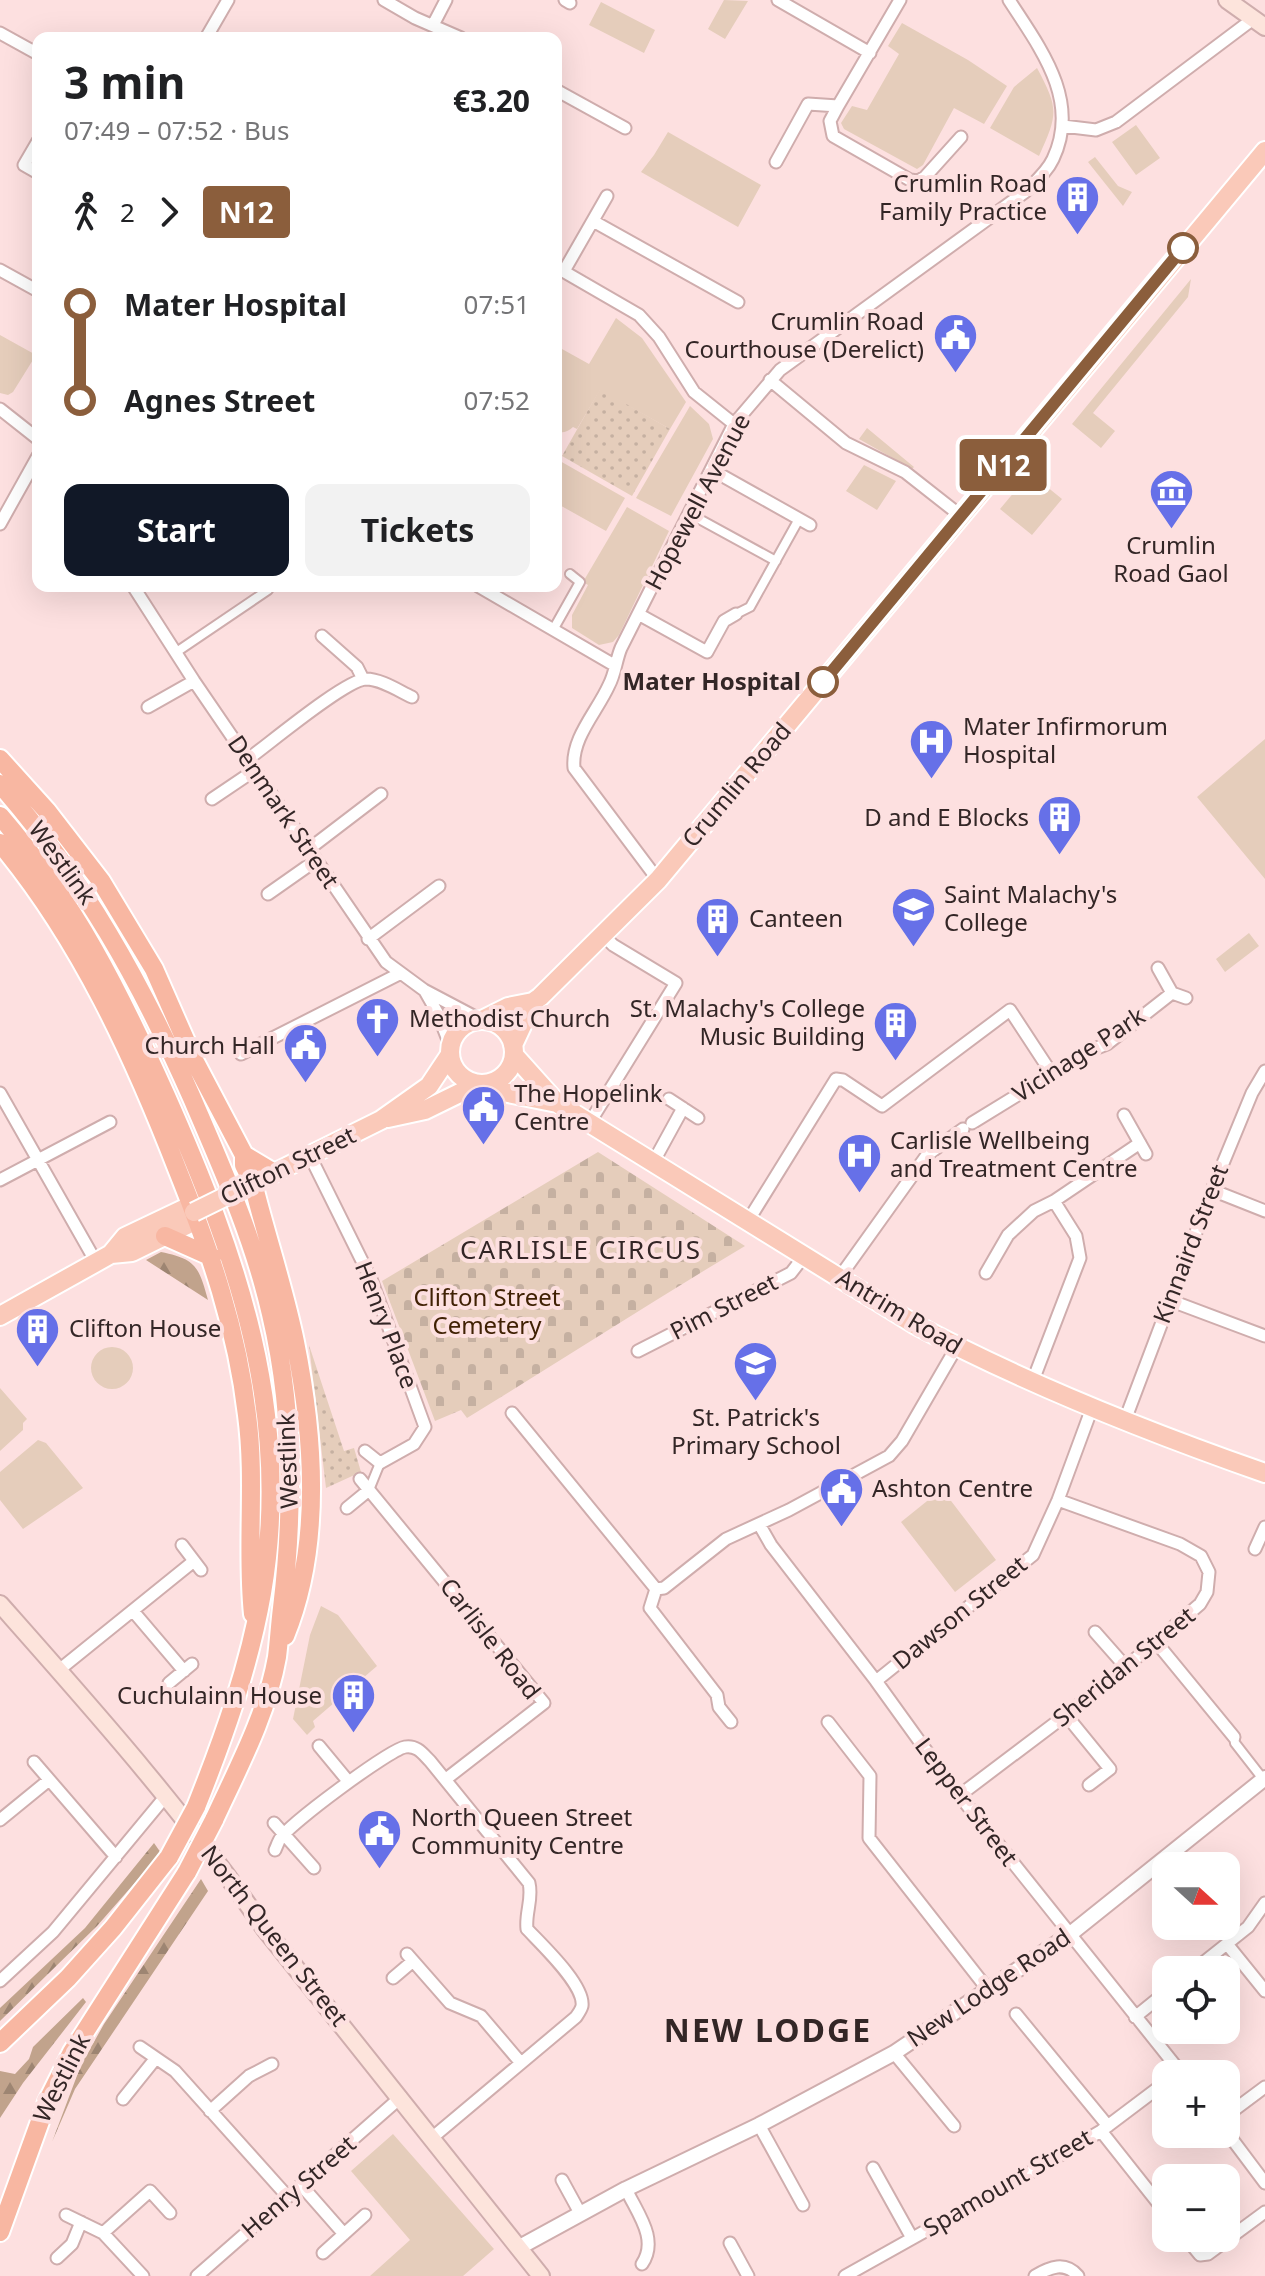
<!DOCTYPE html>
<meta charset="utf-8">
<style>
:root{--surface:#fff;--page:#f2f2f2;--text:#202124;--muted:#757577;--accent:#111827}
body{margin:0;font-family:"Noto Sans",sans-serif;background:var(--page);color:var(--text);height:100vh;display:flex;flex-direction:column;font-size:30px;white-space:nowrap}
*{box-sizing:border-box;margin:0}
p{font-size:26px;color:var(--muted)}
.icon{flex:none;width:44px;height:44px;fill:none;stroke:currentColor;stroke-width:2;stroke-linecap:round;stroke-linejoin:round}
.map{position:relative;flex:1;overflow:hidden}
.details{position:absolute;left:32px;top:32px;width:530px;height:560px;display:flex;flex-direction:column;background:var(--surface);border-radius:16px;box-shadow:0 8px 32px #0002}
.details>*{flex:none}
.badge{padding:0 16px;border-radius:6px;font-size:28px;line-height:52px}
.needle{width:52px;rotate:111deg}
.controls{position:absolute;left:1152px;top:1852px;display:grid;gap:16px}
.controls a{display:grid;place-items:center;width:88px;height:88px;border-radius:16px;background:var(--surface);box-shadow:0 8px 32px #0002;font-size:40px}
.map>.badge{position:absolute;translate:-50% -50%;box-shadow:0 0 0 4px #fff}
.legs{display:flex;align-items:center;gap:12px;height:88px;padding:0 32px;font-size:26px}
.legs p{margin-inline-start:auto}
.overview{display:flex;align-items:center;justify-content:space-between;height:136px;padding:0 32px}
h1{font-size:44px;font-weight:700;line-height:60px}
.action{display:flex;gap:16px;margin-top:auto;padding:16px 32px}
.action a{flex:1;height:92px;border-radius:16px;background:var(--accent);color:#fff;font-size:32px;font-weight:700;line-height:92px;text-align:center}
.action a+a{background:var(--page);color:var(--text)}
ul{padding:0 32px;list-style:none}
li{display:flex;align-items:center;gap:28px;height:96px;font-size:30px}
li i{display:grid;place-items:center;width:12px;height:100%;margin:0 10px;background:currentColor}
li i::after{content:'';width:20px;height:20px;margin:-10px;border:6px solid;border-radius:50%;background:var(--surface)}
li p{margin-inline-start:auto}
li:first-child i{background:linear-gradient(#0000 50%,currentColor 0)}
li:last-child i{background:linear-gradient(currentColor 50%,#0000 0)}
.map>svg:first-child{display:block}
.green{fill:#e5cdbb}
.forest{fill:url(#forest-firs)}
.cemetery{fill:url(#cemetery-stones)}
.garden{fill:url(#garden-dots)}
.lines{fill:none;stroke-linecap:round;stroke-linejoin:round}
.pedestrian-casing{stroke:#cfadad;stroke-width:12}
.minor-casing{stroke:#cfadad;stroke-width:15}
.tertiary-casing{stroke:#cfadad;stroke-width:18}
.secondary-casing{stroke:#cfadad;stroke-width:20}
.primary-casing{stroke:#fff;stroke-width:22}
.trunk-casing{stroke:#fff;stroke-width:22}
.pedestrian{stroke:#fff;stroke-width:8}
.minor{stroke:#fff;stroke-width:11}
.tertiary{stroke:#fff;stroke-width:14}
.secondary{stroke:#fde4dc;stroke-width:16}
.primary{stroke:#fac9b9;stroke-width:18}
.trunk{stroke:#f8b7a2;stroke-width:18}
.primary-bridge-casing{stroke:#fff;stroke-width:22;stroke-linecap:butt}
.trunk-bridge-casing{stroke:#fff;stroke-width:22;stroke-linecap:butt}
.primary-bridge{stroke:#fac9b9;stroke-width:18}
.trunk-bridge{stroke:#f8b7a2;stroke-width:18}
.line-1-casing{stroke:#fff;stroke-width:18}
.line-1{stroke:#8b5e3c;stroke-width:12}
.stop-1-dot{fill:#fff;stroke:#8b5e3c;stroke-width:4}
.labels{text-anchor:middle;stroke-width:8;stroke-linejoin:round;paint-order:stroke}
.poi-label{font-size:24px;fill:#332626;stroke:#fde0e0;text-anchor:start}
.street-label{font-size:24px;fill:#332626;stroke:#fde0e0}
.stop-label{font-size:24px;font-weight:bold;fill:#332626;stroke:#fde0e0;text-anchor:end}
.park-label{font-size:24px;fill:#402104;stroke:#fde0e0}
.neighbourhood-label{font-size:26px;letter-spacing:2px;fill:#332626;stroke:#fde0e0}
.district-label{font-size:32px;font-weight:bold;letter-spacing:2px;fill:#332626;stroke:#fde0e0}
</style>
<div class="map">
<svg width="1265" height="2276" viewBox="0 0 1265 2276">
<defs>
<pattern id="forest-firs" width="22" height="20" patternUnits="userSpaceOnUse" patternTransform="scale(2)"><rect width="22" height="20" fill="#c1a38c"/><path d="M5 1l3.5 6h-7zM16 11l3.5 6h-7z" fill="#9d8572"/></pattern>
<pattern id="cemetery-stones" width="16" height="16" patternUnits="userSpaceOnUse" patternTransform="scale(2)"><rect width="16" height="16" fill="#e5cdbb"/><path d="M2 7V4a2 2 0 0 1 4 0v3zM10 15v-3a2 2 0 0 1 4 0v3z" fill="#c5b0a1"/></pattern>
<pattern id="garden-dots" width="8" height="8" patternUnits="userSpaceOnUse" patternTransform="scale(2)"><rect width="8" height="8" fill="#e5cdbb"/><path d="M2 2h.1M6 6h.1" fill="none" stroke="#c5b0a1" stroke-width="1.8" stroke-linecap="round"/></pattern>
</defs>
<rect width="100%" height="100%" fill="#fde0e0"/>
<!-- green -->
<path class="green" d="M724,0L748,1L725,39L708,29Z
M601,2L655,30L644,53L589,25Z
M902,23L968,60L1007,86L984,124L954,108L923,165L917,169L844,129L841,123L852,106L867,110L899,54L888,46Z
M1037,68C1059,109 1058,114 1039,156L990,128L1014,87Z
M1136,125L1160,158L1136,175L1112,142Z
M668,132L761,185L738,227L641,172L654,155Z
M1095,157L1118,186L1132,192L1123,206L1088,162Z
M1191,279L1188,297L1093,413L1115,431L1101,448L1072,424Z
M616,318L642,338L686,402L670,429L600,390L577,429L573,427C567,432 563,434 556,430V349H562L589,364Z
M0,335L36,355L13,392L8,395L0,393Z
M690,406L709,424L713,439L671,516L636,498Z
M867,428L914,467L912,469L859,439Z
M560,461L625,498L606,531L556,503V467Z
M864,465L896,481L877,510L846,491Z
M1030,473L1062,499L1032,535L1000,509Z
M627,507L669,531L619,635L613,642L599,645L572,628V615L588,585L583,582Z
M1265,739V879L1197,797Z
M1249,933L1259,946L1225,972L1216,959Z
M91 1368a21 21 0 1 1 42 0a21 21 0 1 1-42 0Z
M0,1388L27,1419L23,1423V1430L0,1451Z
M38,1440L46,1443L83,1488L23,1529L0,1500V1472Z
M942,1489L996,1560L955,1592L901,1522Z
M321,1606L338,1615L377,1666L313,1721L315,1727L307,1735L293,1719L310,1635Z
M393,2134L494,2249L463,2276H370L410,2240L351,2171Z"/>
<!-- forest -->
<path class="forest" d="M161,1252C197,1259 199,1268 208,1300L146,1260Z
M154,1843L161,1853L97,1926L0,2021V2008L85,1928Z
M201,1879L208,1891L75,2089L52,2142L81,2065L104,2024Z
M83,1998L86,2002L23,2083L0,2118V2071L15,2074L29,2059L33,2047Z"/>
<!-- cemetery -->
<path class="cemetery" d="M598,1152L745,1246C651,1302 560,1361 467,1418L461,1410L435,1421L382,1281Z"/>
<!-- garden -->
<path class="garden" d="M600,389L670,429L632,496L562,456Z
M309,1345L344,1451L354,1448L361,1472L326,1488Z"/>
<g class="lines">
<defs>
<path id="pedestrian" d="M690,514L776,561
M736,614L750,607L799,519
M553,630L580,582L570,574
M175,653L268,590L271,586
M369,1490L380,1463
M1234,1737L1235,1743L1263,1779"/>
<path id="minor" d="M384,0L415,18L461,38
M565,0L570,3
M778,0L870,53
M433,25L446,0
M0,33L38,54
M206,38L228,0
M556,90L625,128
M838,106L830,121L833,136L910,180L918,181L925,177L961,137
M1063,126L1096,130L1116,122L1253,19
M38,141L24,165L38,173
M776,162L808,104L838,106L900,0
M593,221L738,302
M556,267L639,315L659,337L694,392L734,424
M0,270L38,291
M564,271L607,196
M770,380L846,443L905,472L961,516
M0,409L38,439
M712,470L810,525
M0,524L38,456
M133,586L194,681L386,962L424,990L479,1019
M478,586L614,665
M640,615L707,652L724,621L736,614
M322,636L357,667L363,679
M148,707L194,681
M248,759C269,744 345,680 366,679C381,679 399,691 412,697
M212,799L255,770
M309,849L381,794
M658,880L574,768C571,738 597,712 609,685C615,674 616,660 621,648L734,424L780,370L1025,192C1035,182 1047,172 1053,159C1081,100 1040,48 1009,0
M268,894L315,861
M368,939L439,886
M1158,968L1172,993
M425,991L438,1014L450,1045
M241,1054L399,974
M0,1093L96,1262
M669,1099L698,1118
M1124,1115L1146,1154
M590,1122L676,983L613,945L603,935
M972,1123L1089,1051L1107,1044L1172,993L1186,998
M309,1154L371,1279L425,1427L414,1444L380,1463L365,1451
M654,1161L683,1108
M0,1180L110,1122
M1212,1190L1265,1211
M748,1221L836,1079L843,1080L882,1106L1010,1010L1052,1074
M986,1273L1008,1235L1034,1211L1054,1201L1140,1143
M839,1278L927,1155L963,1129
M1169,1300L1265,1336
M638,1351L791,1273L804,1256
M1032,1383L1080,1258L1076,1236L1054,1201
M512,1413L656,1589
M1125,1420L1212,1190L1252,1093L1265,1071
M360,1479L544,1703L446,1779
M347,1508L369,1490
M759,1524L771,1545L876,1681L951,1785L1182,2074
M182,1545L201,1570
M1255,1549L1265,1527
M133,1611L184,1671
M1095,1632L1125,1666
M1156,1642L1234,1737
M59,1670L194,1561
M876,1681L1033,1555L1058,1500L1092,1408
M169,1683L192,1664
M1066,1715L1110,1769L1089,1785
M731,1722L719,1707L717,1695L650,1608L656,1589L664,1588L726,1539L789,1510L889,1456L902,1441L956,1348
M828,1722L870,1776L869,1838L989,1991
M319,1746L348,1781
M34,1762L116,1857
M960,1795L1066,1715L1156,1642L1200,1604L1207,1592L1209,1572L1201,1556L1180,1544L1058,1500
M0,1820L49,1780
M274,1823L314,1868
M275,1850C276,1848 279,1840 280,1839C289,1824 389,1750 405,1747C417,1745 423,1754 430,1761L529,1883C533,1899 525,1913 527,1929C541,1944 585,1985 582,2006C581,2010 578,2014 576,2017L433,2137
M1227,1944L1265,1991
M407,1954L450,2003L481,2016L521,2063
M1194,1970L1248,1927L1265,1903
M393,1978L413,1961
M0,1981L53,1932L165,1797
M1016,2014L1108,2126
M1135,2017L1166,1992
M140,2047L156,2058
M894,2053L954,2126
M123,2099L156,2058L175,2071L288,2197
M210,2111L249,2076L272,2064
M1226,2116L1265,2087
M759,2125L803,2205
M1101,2131L1166,2213
M1226,2131L1265,2183
M873,2168L912,2238
M562,2180L580,2213
M301,2185L344,2234
M626,2189C637,2213 659,2239 642,2264
M66,2215L103,2233L143,2276
M103,2233L150,2191L170,2213
M1186,2238L1200,2255L1208,2254L1265,2212
M730,2243L748,2276
M323,2253L365,2215
M57,2258L72,2244L81,2222
M197,2276L401,2097
M845,2276L1045,2164L1101,2131L1166,2082
M1035,2276C1050,2267 1065,2261 1078,2276"/>
<path id="tertiary" d="M518,2248L626,2189L759,2125L894,2053L1069,1935L1265,1778"/>
<path id="secondary" d="M1227,0L1265,27
M0,1604C92,1708 186,1813 264,1928L541,2276"/>
<path id="primary" d="M484,1019L508,1007L533,1002L540,997L658,880L1265,151
M450 1052a32 32 0 1 1 64 0a32 32 0 1 1-64 0Z
M513,1045L533,1002
M514,1055L557,1103
M487,1085L508,1093L557,1103L914,1324C1026,1384 1145,1431 1265,1473
M388,1118L425,1110L478,1084
M260,1180L381,1120L429,1086L449,1056
M0,1316L111,1254L132,1252L193,1222L194,1212L186,1208L125,1237L111,1254"/>
<path id="trunk" d="M0,759L47,811L101,881L154,969L195,1062L244,1155V1165L253,1183C266,1236 284,1288 295,1342C314,1436 322,1546 285,1636
M0,784C84,880 141,982 192,1098C222,1168 254,1239 271,1314C294,1411 294,1509 282,1608C280,1624 279,1641 277,1657C267,1714 238,1768 214,1820
M0,816C76,904 119,991 166,1096C237,1256 293,1414 262,1593C249,1667 224,1737 196,1807
M0,843C80,939 133,1055 178,1171C210,1251 237,1329 247,1415C256,1482 246,1548 253,1614
M244,1155L274,1173
M165,1236L212,1257
M0,2043L68,1978L113,1928L169,1857
M0,2232L47,2102L72,2052L187,1872"/>
</defs>
<!-- pedestrian casing -->
<use href="#pedestrian" class="pedestrian-casing"/>
<!-- minor casing -->
<use href="#minor" class="minor-casing"/>
<!-- tertiary casing -->
<use href="#tertiary" class="tertiary-casing"/>
<!-- secondary casing -->
<use href="#secondary" class="secondary-casing"/>
<!-- primary casing -->
<use href="#primary" class="primary-casing"/>
<!-- trunk casing -->
<use href="#trunk" class="trunk-casing"/>
<!-- pedestrian -->
<use href="#pedestrian" class="pedestrian"/>
<!-- minor -->
<use href="#minor" class="minor"/>
<!-- tertiary -->
<use href="#tertiary" class="tertiary"/>
<!-- secondary -->
<use href="#secondary" class="secondary"/>
<!-- primary -->
<use href="#primary" class="primary"/>
<!-- trunk -->
<use href="#trunk" class="trunk"/>
<defs>
<path id="primary-bridge" d="M194,1212L253,1183"/>
<path id="trunk-bridge" d="M169,1857L196,1807
M187,1872L214,1820"/>
</defs>
<!-- primary-bridge casing -->
<use href="#primary-bridge" class="primary-bridge-casing"/>
<!-- trunk-bridge casing -->
<use href="#trunk-bridge" class="trunk-bridge-casing"/>
<!-- primary-bridge -->
<use href="#primary-bridge" class="primary-bridge"/>
<!-- trunk-bridge -->
<use href="#trunk-bridge" class="trunk-bridge"/>
</g>
<g class="lines">
<defs>
<path id="line-1" d="M823,682L1183,248"/>
</defs>
<!-- line-1 casing -->
<use href="#line-1" class="line-1-casing"/>
<!-- line-1 -->
<use href="#line-1" class="line-1"/>
</g>
<!-- icons -->
<defs>
<symbol id="building-pin" viewBox="-11 -11 22 30"><path d="M0 17L-7.5 6A9.5 9.5 0 1 1 7.5 6Z" fill="#6670e8" stroke="#fde0e0"/><path d="M-4-6H4V6H1V3H-1V6H-4ZM-2.5-4.3h1.7v1.8h-1.7ZM.8-4.3h1.7v1.8H.8ZM-2.5-1h1.7V.8h-1.7ZM.8-1h1.7V.8H.8Z" fill="#fff"/></symbol>
<symbol id="civic-pin" viewBox="-11 -11 22 30"><path d="M0 17L-7.5 6A9.5 9.5 0 1 1 7.5 6Z" fill="#6670e8" stroke="#fde0e0"/><path d="M-.6-6.5H3V-4.5H.6V-3L4-1V1h2V6H-6V1h2V-1L-.6-3ZM-1.2 2.5V6h2.4V2.5Z" fill="#fff"/></symbol>
<symbol id="museum-pin" viewBox="-11 -11 22 30"><path d="M0 17L-7.5 6A9.5 9.5 0 1 1 7.5 6Z" fill="#6670e8" stroke="#fde0e0"/><path d="M0-6L6-3V-2H-6V-3ZM-5-1h2V3h-2ZM-1-1h2V3h-2ZM3-1h2V3H3ZM-6 4H6V6H-6Z" fill="#fff"/></symbol>
<symbol id="hospital-pin" viewBox="-11 -11 22 30"><path d="M0 17L-7.5 6A9.5 9.5 0 1 1 7.5 6Z" fill="#6670e8" stroke="#fde0e0"/><path d="M-5-5h3v3.5h4V-5h3V5h-3V1.5h-4V5h-3Z" fill="#fff"/></symbol>
<symbol id="school-pin" viewBox="-11 -11 22 30"><path d="M0 17L-7.5 6A9.5 9.5 0 1 1 7.5 6Z" fill="#6670e8" stroke="#fde0e0"/><path d="M0-5L7-2L0 1L-7-2ZM-4 1L0 2.5L4 1V4Q0 6-4 4Z" fill="#fff"/></symbol>
<symbol id="church-pin" viewBox="-11 -11 22 30"><path d="M0 17L-7.5 6A9.5 9.5 0 1 1 7.5 6Z" fill="#6670e8" stroke="#fde0e0"/><path d="M-1.2-6h2.4v3.5h3.3v2.4h-3.3V6h-2.4V-.1h-3.3v-2.4h3.3Z" fill="#fff"/></symbol>
</defs>
<g fill-rule="evenodd">
<use href="#building-pin" x="1052" y="172" width="51" height="69"/>
<use href="#civic-pin" x="930" y="310" width="51" height="69"/>
<use href="#museum-pin" x="1146" y="466" width="51" height="69"/>
<use href="#hospital-pin" x="906" y="716" width="51" height="69"/>
<use href="#building-pin" x="1034" y="792" width="51" height="69"/>
<use href="#school-pin" x="888" y="884" width="51" height="69"/>
<use href="#building-pin" x="692" y="894" width="51" height="69"/>
<use href="#church-pin" x="352" y="994" width="51" height="69"/>
<use href="#building-pin" x="870" y="998" width="51" height="69"/>
<use href="#civic-pin" x="280" y="1020" width="51" height="69"/>
<use href="#civic-pin" x="458" y="1082" width="51" height="69"/>
<use href="#hospital-pin" x="834" y="1130" width="51" height="69"/>
<use href="#building-pin" x="12" y="1304" width="51" height="69"/>
<use href="#school-pin" x="730" y="1338" width="51" height="69"/>
<use href="#civic-pin" x="816" y="1464" width="51" height="69"/>
<use href="#building-pin" x="328" y="1670" width="51" height="69"/>
<use href="#civic-pin" x="354" y="1806" width="51" height="69"/>
</g>
<!-- markers -->
<g class="stop-1-dot">
<circle cx="1183" cy="248" r="14"/>
<circle cx="823" cy="682" r="14"/>
</g>
<g class="labels">
<!-- poi labels -->
<g class="poi-label">
<text x="1047" y="192" text-anchor="end">Crumlin Road<tspan x="1047" dy="28">Family Practice</tspan></text>
<text x="924" y="330" text-anchor="end">Crumlin Road<tspan x="924" dy="28">Courthouse (Derelict)</tspan></text>
<text x="1171" y="554" text-anchor="middle">Crumlin<tspan x="1171" dy="28">Road Gaol</tspan></text>
<text x="963" y="735">Mater Infirmorum<tspan x="963" dy="28">Hospital</tspan></text>
<text x="1029" y="826" text-anchor="end">D and E Blocks</text>
<text x="944" y="903">Saint Malachy's<tspan x="944" dy="28">College</tspan></text>
<text x="749" y="927">Canteen</text>
<text x="865" y="1017" text-anchor="end">St. Malachy's College<tspan x="865" dy="28">Music Building</tspan></text>
<text x="409" y="1027">Methodist Church</text>
<text x="275" y="1054" text-anchor="end">Church Hall</text>
<text x="514" y="1102">The Hopelink<tspan x="514" dy="28">Centre</tspan></text>
<text x="890" y="1149">Carlisle Wellbeing<tspan x="890" dy="28">and Treatment Centre</tspan></text>
<text x="69" y="1337">Clifton House</text>
<text x="756" y="1426" text-anchor="middle">St. Patrick's<tspan x="756" dy="28">Primary School</tspan></text>
<text x="872" y="1497">Ashton Centre</text>
<text x="322" y="1704" text-anchor="end">Cuchulainn House</text>
<text x="411" y="1826">North Queen Street<tspan x="411" dy="28">Community Centre</tspan></text>
</g>
<!-- street labels -->
<g class="street-label">
<text transform="translate(698 502) rotate(-62)" y="8">Hopewell Avenue</text>
<text transform="translate(737 785) rotate(-50)" y="8">Crumlin Road</text>
<text transform="translate(283 812) rotate(56)" y="8">Denmark Street</text>
<text transform="translate(62 863) rotate(54)" y="8">Westlink</text>
<text transform="translate(1079 1055) rotate(-33)" y="8">Vicinage Park</text>
<text transform="translate(288 1166) rotate(-26)" y="8">Clifton Street</text>
<text transform="translate(1191 1244) rotate(-69)" y="8">Kinnaird Street</text>
<text transform="translate(724 1307) rotate(-27)" y="8">Pim Street</text>
<text transform="translate(899 1312) rotate(31)" y="8">Antrim Road</text>
<text transform="translate(386 1325) rotate(69)" y="8">Henry Place</text>
<text transform="translate(288 1461) rotate(-92)" y="8">Westlink</text>
<text transform="translate(960 1613) rotate(-39)" y="8">Dawson Street</text>
<text transform="translate(490 1639) rotate(52)" y="8">Carlisle Road</text>
<text transform="translate(1124 1667) rotate(-39)" y="8">Sheridan Street</text>
<text transform="translate(966 1802) rotate(53)" y="8">Lepper Street</text>
<text transform="translate(274 1936) rotate(52)" y="8">North Queen Street</text>
<text transform="translate(989 1988) rotate(-34)" y="8">New Lodge Road</text>
<text transform="translate(62 2078) rotate(-63)" y="8">Westlink</text>
<text transform="translate(1008 2183) rotate(-30)" y="8">Spamount Street</text>
<text transform="translate(299 2187) rotate(-41)" y="8">Henry Street</text>
</g>
<!-- stop labels -->
<g class="stop-label">
<text x="801" y="690">Mater Hospital</text>
</g>
<!-- park labels -->
<g class="park-label">
<text x="487" y="1306">Clifton Street<tspan x="487" dy="28">Cemetery</tspan></text>
</g>
<!-- neighbourhood labels -->
<g class="neighbourhood-label">
<text x="581" y="1259">CARLISLE CIRCUS</text>
</g>
<!-- district labels -->
<g class="district-label">
<text x="768" y="2042">NEW LODGE</text>
</g>
</g>
</svg>
<div class="controls">
<a><svg class="needle" viewBox="-14 -14 28 28"><path d="M0-13l5 13h-10z" fill="#e53935"/><path d="M0 13l5-13h-10z" fill="#757577"/></svg></a>
<a><svg class="icon" aria-label="locate" viewBox="0 0 24 24"><circle cx="12" cy="12" r="6"/><path d="M12 2v4M12 18v4M2 12h4M18 12h4"/></svg></a>
<a>+</a>
<a>−</a>
</div>
<b class="badge" style="left:1003px;top:465px;background:#8b5e3c;color:#fff">N12</b>
<section class="details">
<div class="overview"><div><h1>3 min</h1><p>07:49 – 07:52 · Bus</p></div><b>€3.20</b></div>
<div class="legs"><svg class="icon" aria-label="walk" viewBox="0 0 24 24"><circle cx="13" cy="4" r="2"/><path d="M13 8l-2 6 4 7M11 14l-3 7M7 12l3-4h3l4 4"/></svg>2<svg class="icon" aria-label="forward" viewBox="0 0 24 24"><path d="M9 5l7 7-7 7"/></svg><b class="badge" style="background:#8b5e3c;color:#fff">N12</b></div>
<ul>
<li><i style="color:#8b5e3c"></i><b>Mater Hospital</b><p>07:51</p></li>
<li><i style="color:#8b5e3c"></i><b>Agnes Street</b><p>07:52</p></li>
</ul>
<div class="action"><a>Start</a><a>Tickets</a></div>
</section>
</div>
